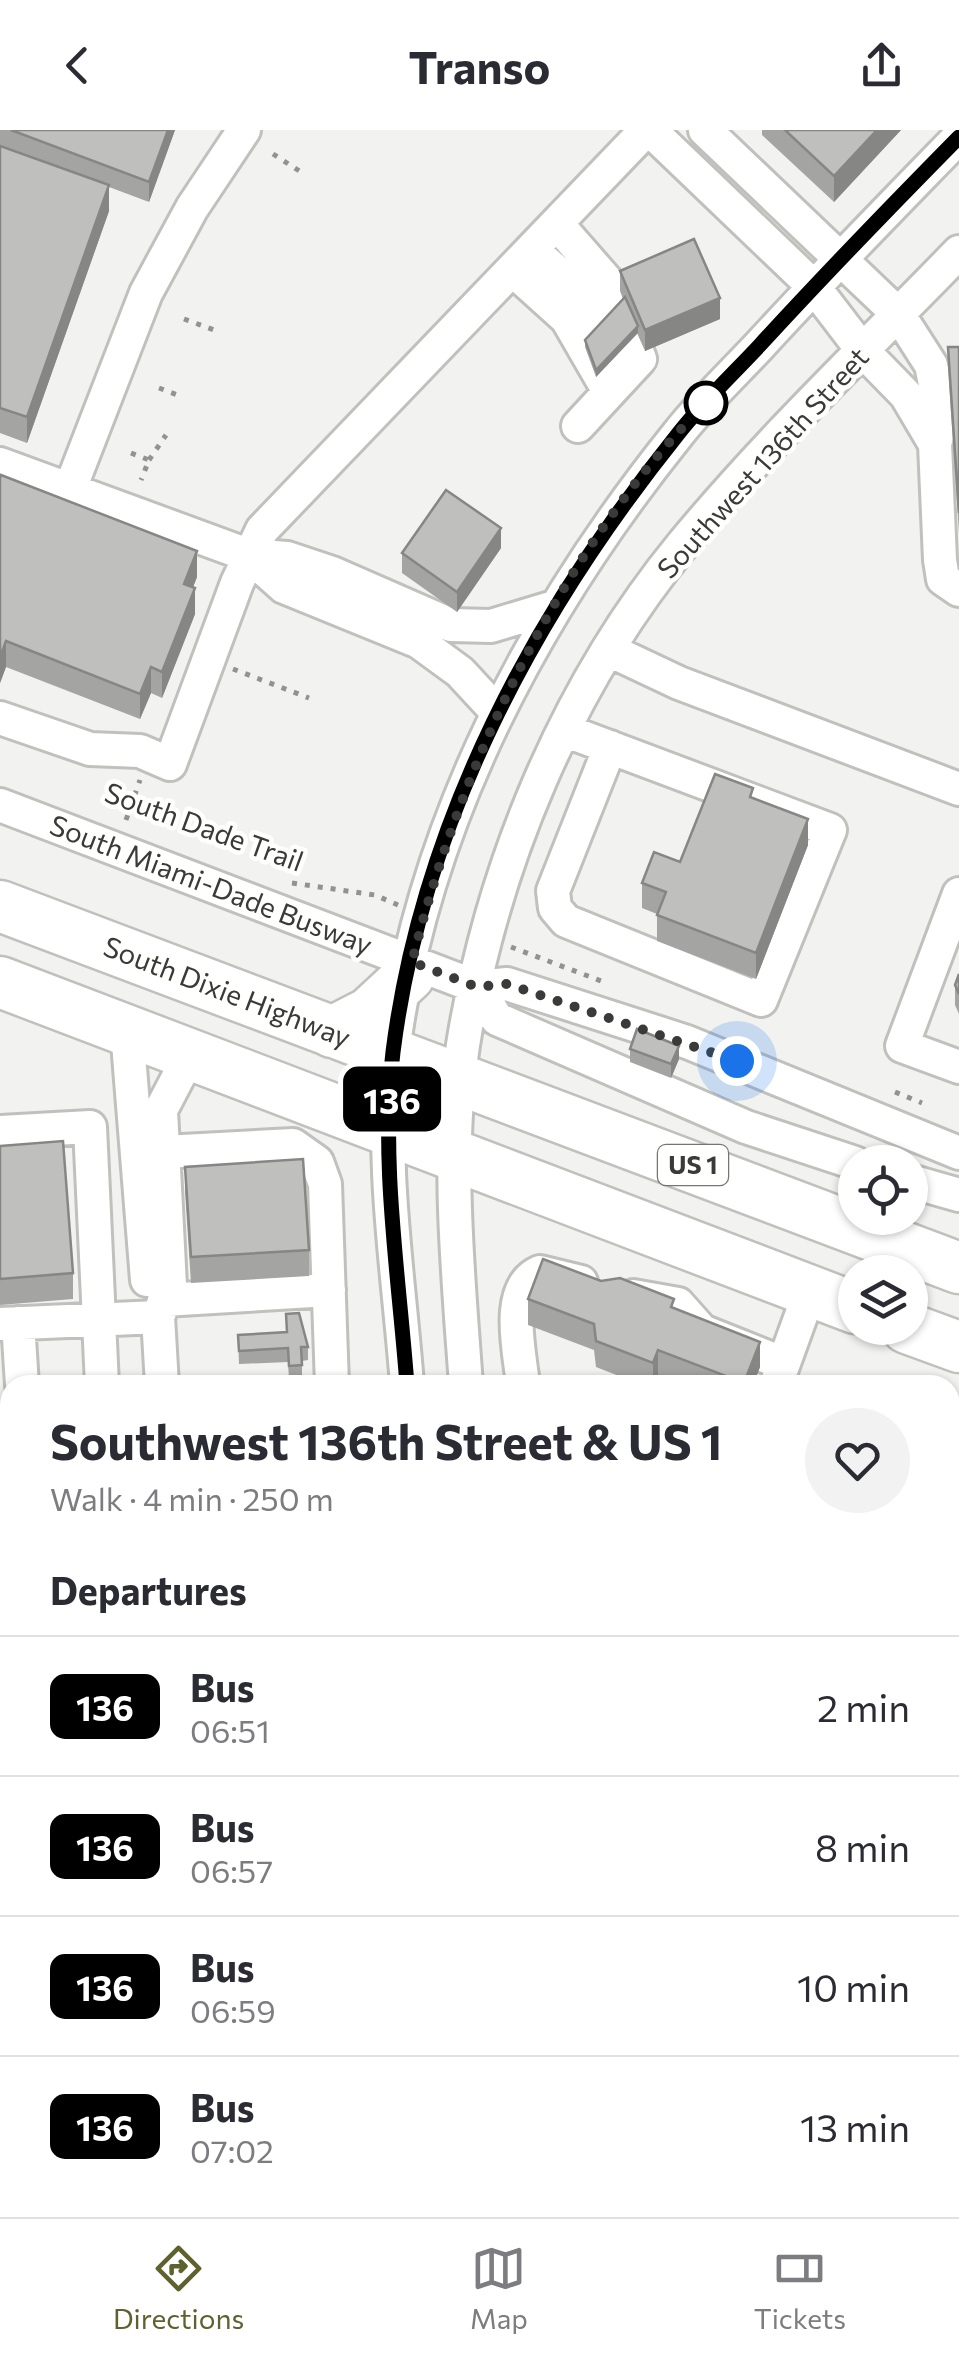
<!DOCTYPE html>
<meta charset="utf-8">
<style>
:root{--surface:#fff;--page:#f2f2f3;--text:#2b2b33;--muted:#7c7c81;--line:#e1e1e2;--accent:#5f612f}
body{margin:0;font-family:Commissioner,sans-serif;background:var(--page);color:var(--text);height:100vh;display:flex;flex-direction:column;font-size:38px;white-space:nowrap}
*{box-sizing:border-box;margin:0}
p{font-size:32px;color:var(--muted)}
.icon{flex:none;width:55px;height:55px;fill:none;stroke:currentColor;stroke-width:2;stroke-linecap:round;stroke-linejoin:round}
.map{position:relative;flex:1;overflow:hidden}
.drawer{position:absolute;left:0px;top:1245px;width:960px;height:842px;display:flex;flex-direction:column;background:var(--surface);border-radius:30px 30px 0 0;box-shadow:0 2px 8px #0004}
.drawer>*{flex:none}
.badge{padding:0 20px;border-radius:15px;font-size:35px;line-height:65px}
.buttons{position:absolute;left:838px;top:1015px;display:grid;gap:20px}
.buttons a{display:grid;place-items:center;width:90px;height:90px;border-radius:50%;background:var(--surface);box-shadow:0 2px 8px #0004;font-size:50px}
.you{position:absolute;width:50px;height:50px;margin:-25px;border:8px solid #fff;border-radius:50%;background:#1a73e8;box-shadow:0 0 0 15px #1a73e833}
.map>.badge{position:absolute;translate:-50% -50%;box-shadow:0 0 0 5px #fff}
h2{padding:0 50px;font-size:38px;line-height:90px}
.round{display:grid;place-items:center;flex:none;width:105px;height:105px;border-radius:52px;background:var(--page)}
.summary{display:flex;align-items:center;justify-content:space-between;height:170px;padding:0 50px}
h1{font-size:48px;font-weight:700;line-height:75px}
ul{padding:0;list-style:none}
li{display:flex;align-items:center;gap:30px;height:140px;padding:0 50px;border-top:2px solid var(--line)}
li div{flex:1}
li b{display:block;font-size:38px}
li em{font-style:normal}
li .badge{min-width:110px;font-weight:700;text-align:center}
header{display:flex;justify-content:space-between;align-items:center;height:130px;padding:0 50px;background:var(--surface);font-size:45px;font-weight:700}
.tab-bar{display:flex;justify-content:space-around;align-items:center;height:140px;border-top:2px solid var(--line);background:var(--surface);font-size:28px;color:var(--muted)}
.tab-bar a{display:grid;justify-items:center;gap:5px}
.tab-bar .on{color:var(--accent)}
.map>svg:first-child{display:block}
.lines{fill:none;stroke-linecap:round;stroke-linejoin:round}
.minor-casing{stroke:#c0c0bd;stroke-width:38}
.highway-casing{stroke:#c0c0bd;stroke-width:55}
.path{stroke:#929391;stroke-width:5;stroke-dasharray:5 8;stroke-linecap:butt}
.minor{stroke:#fff;stroke-width:32}
.highway{stroke:#fff;stroke-width:50}
.wall{fill:#a4a5a3}
.shaded-wall{fill:#868684}
.building{fill:#bfc0bd;stroke:#868684;stroke-width:2.5}
.line-casing{stroke:#fff;stroke-width:22}
.line{stroke:#000;stroke-width:15}
.walk{stroke:#3a3a39;stroke-width:10;stroke-dasharray:0 18}
.stop-dot{fill:#fff;stroke:#000;stroke-width:5}
.labels{text-anchor:middle;stroke-width:9;stroke-linejoin:round;paint-order:stroke}
.shield{fill:#fffffe;stroke:#757574;stroke-width:2.5}
.shield-label{font-size:25px;font-weight:bold;fill:#3a3a39}
.street-label{font-size:28px;fill:#3a3a39;stroke:#fffffe}
</style>
<header><svg class="icon" aria-label="back" viewBox="0 0 24 24"><path d="M15 5l-7 7 7 7"/></svg>Transo<svg class="icon" aria-label="share" viewBox="0 0 24 24"><path d="M12 15V3M7 8l5-5 5 5M5 13v7h14v-7"/></svg></header>
<div class="map">
<svg width="959" height="2087" viewBox="0 0 959 2087">
<rect width="100%" height="100%" fill="#f2f3f0"/>
<g class="lines">
<defs>
<path id="minor" d="M650,0L814,157L863,221L906,265L935,314
M705,0L899,185L931,235L942,287L935,314L940,430L943,449L959,460
M558,95L613,158L640,229L578,296
M533,121L590,171L620,228
M514,141L567,189L604,253
M0,334L248,425L287,428L332,443L451,495L491,496L554,477
M70,359L146,163L192,78L244,0
M248,425L284,457L419,512L460,542L498,583
M609,520L679,553L959,659
M0,588L90,619L140,621L170,634L237,453L262,400L646,0
M564,600L830,700L761,870L566,791L555,778L553,761L610,617
M0,675L477,857L507,854L687,912L959,1023
M959,764L902,916L959,937
M477,857L497,889L746,997L855,1033
M127,900L147,1150
M0,1002L90,997L102,1255
M164,1022L293,1015L317,1032L325,1054L332,1255
M910,1051L959,1065
M633,1166L678,1174L702,1201L782,1233
M164,1170L329,1160
M18,1193L22,1255
M0,1194L158,1187
M162,1255L158,1187L170,1156L161,980L183,938L201,929
M407,1255C399,1147 379,1030 393,922C422,693 535,482 678,304C703,272 733,244 760,215C825,144 892,76 959,7
M466,1255C458,1142 446,1027 463,915C492,735 567,555 683,414C768,311 866,218 959,122
M523,1255C520,1223 503,1158 540,1142L581,1152
M776,1255L810,1161
M0,1374L10,1373
M950,1408L959,1407
M0,1768L10,1767
M0,1809L10,1808
M950,1810H959
M298,2078V2087
M468,2078L469,2087
M509,2078V2087
M732,2078V2087
M37,2087V2078"/>
<path id="highway" d="M0,776L959,1138
M0,852L855,1178
M332,902L369,883L409,846
M907,1198L959,1217"/>
</defs>
<!-- minor casing -->
<use href="#minor" class="minor-casing"/>
<!-- highway casing -->
<use href="#highway" class="highway-casing"/>
<!-- path -->
<path class="path" d="M273,24L301,42
M184,189L214,200
M159,258L183,267
M131,323L149,330L141,350
M149,330L166,305
M233,539L309,568
M126,690L140,650
M292,753L375,765L398,775
M511,817L604,852
M895,962L922,973"/>
<!-- minor -->
<use href="#minor" class="minor"/>
<!-- highway -->
<use href="#highway" class="highway"/>
</g>
<!-- wall -->
<path class="wall" d="M0,0H175L149,72L109,57V81L27,313L0,303Z
M762,0H901L834,72L762,5Z
M620,141L720,189L645,221L637,203L596,247L585,217V210L623,169L620,161Z
M948,217H959V403L948,238Z
M0,348L197,447L193,457L195,484L162,568L151,563L140,589L6,537L0,553Z
M501,418L457,482L402,443V423Z
M753,668L808,715L756,849L657,811V784L642,778V753L680,732Z
M959,844V884L955,875V855Z
M630,919L679,929L671,948L630,932Z
M0,1016L73,1143V1169L0,1175Z
M185,1037L309,1120V1146L191,1153L185,1062Z
M528,1169L674,1179L760,1237L753,1255H683L658,1246L655,1255H642L596,1237L594,1220L528,1195Z
M286,1184L308,1217V1230L302,1231V1249L289,1250L288,1232L239,1234L238,1205L286,1202Z
M0,1532L10,1560V1748L0,1749Z
M10,1853V1905L2,1906V1935H0V1854Z"/>
<!-- shaded-wall -->
<path class="shaded-wall" d="M168,0H175L149,72V52Z
M877,0H901L834,72V46Z
M109,55V81L27,313V287Z
M720,168V189L645,221V200Z
M638,196V203L596,247V240Z
M501,398V418L457,482V462Z
M197,421V447L184,480V454Z
M195,458V484L162,568V542Z
M6,511V537L0,553V527Z
M151,537V563L140,589V564Z
M808,689V715L756,849V823Z
M679,916V929L671,948V934Z
M760,1212V1237L753,1255H744Z
M658,1220V1246L655,1255H653V1233Z"/>
<!-- building -->
<path class="building" d="M11,0H168L149,52Z
M785,0H877L834,46Z
M0,16L109,55L27,287L0,278Z
M694,109L720,168L645,200L620,141Z
M625,167L638,196L596,240L585,210Z
M948,217H959V383Z
M1,345L197,421L184,454L195,458L162,542L151,537L140,564L6,511L0,527V348Z
M446,360L501,398L457,462L402,423Z
M715,644L753,658L750,667L808,689L756,823L657,785L666,762L642,753L654,722L680,732Z
M959,844V864L955,855Z
M637,899L679,916L671,934L630,919Z
M63,1011L73,1143L0,1149V1016Z
M303,1029L309,1120L191,1127L185,1037Z
M543,1129L601,1151L620,1148L674,1169L671,1177L760,1212L744,1253L658,1220L653,1233L596,1211L594,1194L528,1169Z
M299,1183L308,1217H301L302,1235L289,1236L288,1218L239,1221L238,1205L287,1202L286,1184Z
M0,1532L10,1560V1722L0,1723Z
M10,1853V1885L0,1886L2,1915H0V1854Z
M950,1854H959V2087H780L779,2078H950Z
M72,2078H139V2087H72Z
M199,2078H260V2087H199Z
M342,2078H408V2087H343Z
M626,2078H723L724,2087H626Z"/>
<g class="lines">
<defs>
<path id="line" d="M407,1255C399,1147 380,1030 393,922C422,692 535,482 678,304C703,272 733,244 760,215C825,144 892,75 959,7"/>
</defs>
<!-- line casing -->
<use href="#line" class="line-casing"/>
<!-- line -->
<use href="#line" class="line"/>
<!-- walk -->
<path class="walk" d="M706,273C562,417 462,630 412,832L477,857L507,854L737,931"/>
</g>
<!-- markers -->
<circle class="stop-dot" cx="706" cy="273" r="20"/>
<g class="labels">
<!-- shield labels -->
<rect class="shield" x="658" y="1015" width="70" height="40" rx="8"/>
<g class="shield-label">
<text x="693" y="1044">US 1</text>
</g>
<!-- street labels -->
<g class="street-label">
<text transform="translate(763 333) rotate(-48)" y="10">Southwest 136th Street</text>
<text transform="translate(204 697) rotate(20)" y="10">South Dade Trail</text>
<text transform="translate(211 755) rotate(21)" y="10">South Miami-Dade Busway</text>
<text transform="translate(227 862) rotate(21)" y="10">South Dixie Highway</text>
</g>
</g>
</svg>
<div class="buttons">
<a><svg class="icon" aria-label="locate" viewBox="0 0 24 24"><circle cx="12" cy="12" r="6"/><path d="M12 2v4M12 18v4M2 12h4M18 12h4"/></svg></a>
<a><svg class="icon" aria-label="layers" viewBox="0 0 24 24"><path d="M12 4l9 5-9 5-9-5zM3 14l9 5 9-5"/></svg></a>
</div>
<div class="you" style="left:737px;top:931px"></div>
<b class="badge" style="left:392px;top:969px;background:#000;color:#fff">136</b>
<section class="drawer">
<div class="summary"><div><h1>Southwest 136th Street &amp; US 1</h1><p>Walk · 4 min · 250 m</p></div><a class="round"><svg class="icon" aria-label="heart" viewBox="0 0 24 24"><path d="M12 20l-8-8c-3-5 5-10 8-4 3-6 11-1 8 4z"/></svg></a></div>
<h2>Departures</h2>
<ul>
<li><span class="badge" style="background:#000;color:#fff">136</span><div><b>Bus</b><p>06:51</p></div><em>2 min</em></li>
<li><span class="badge" style="background:#000;color:#fff">136</span><div><b>Bus</b><p>06:57</p></div><em>8 min</em></li>
<li><span class="badge" style="background:#000;color:#fff">136</span><div><b>Bus</b><p>06:59</p></div><em>10 min</em></li>
<li><span class="badge" style="background:#000;color:#fff">136</span><div><b>Bus</b><p>07:02</p></div><em>13 min</em></li>
</ul>
</section>
</div>
<nav class="tab-bar">
<a class="on"><svg class="icon" aria-label="directions" viewBox="0 0 24 24"><path d="M12 3l9 9-9 9-9-9zM9 14v-3h6M13 9l2 2-2 2"/></svg>Directions</a>
<a><svg class="icon" aria-label="map" viewBox="0 0 24 24"><path d="M3 6l6-2 6 2 6-2v14l-6 2-6-2-6 2zM9 4v14M15 6v14"/></svg>Map</a>
<a><svg class="icon" aria-label="tickets" viewBox="0 0 24 24"><path d="M3 7h18v10H3zM15 7v10"/></svg>Tickets</a>
</nav>
